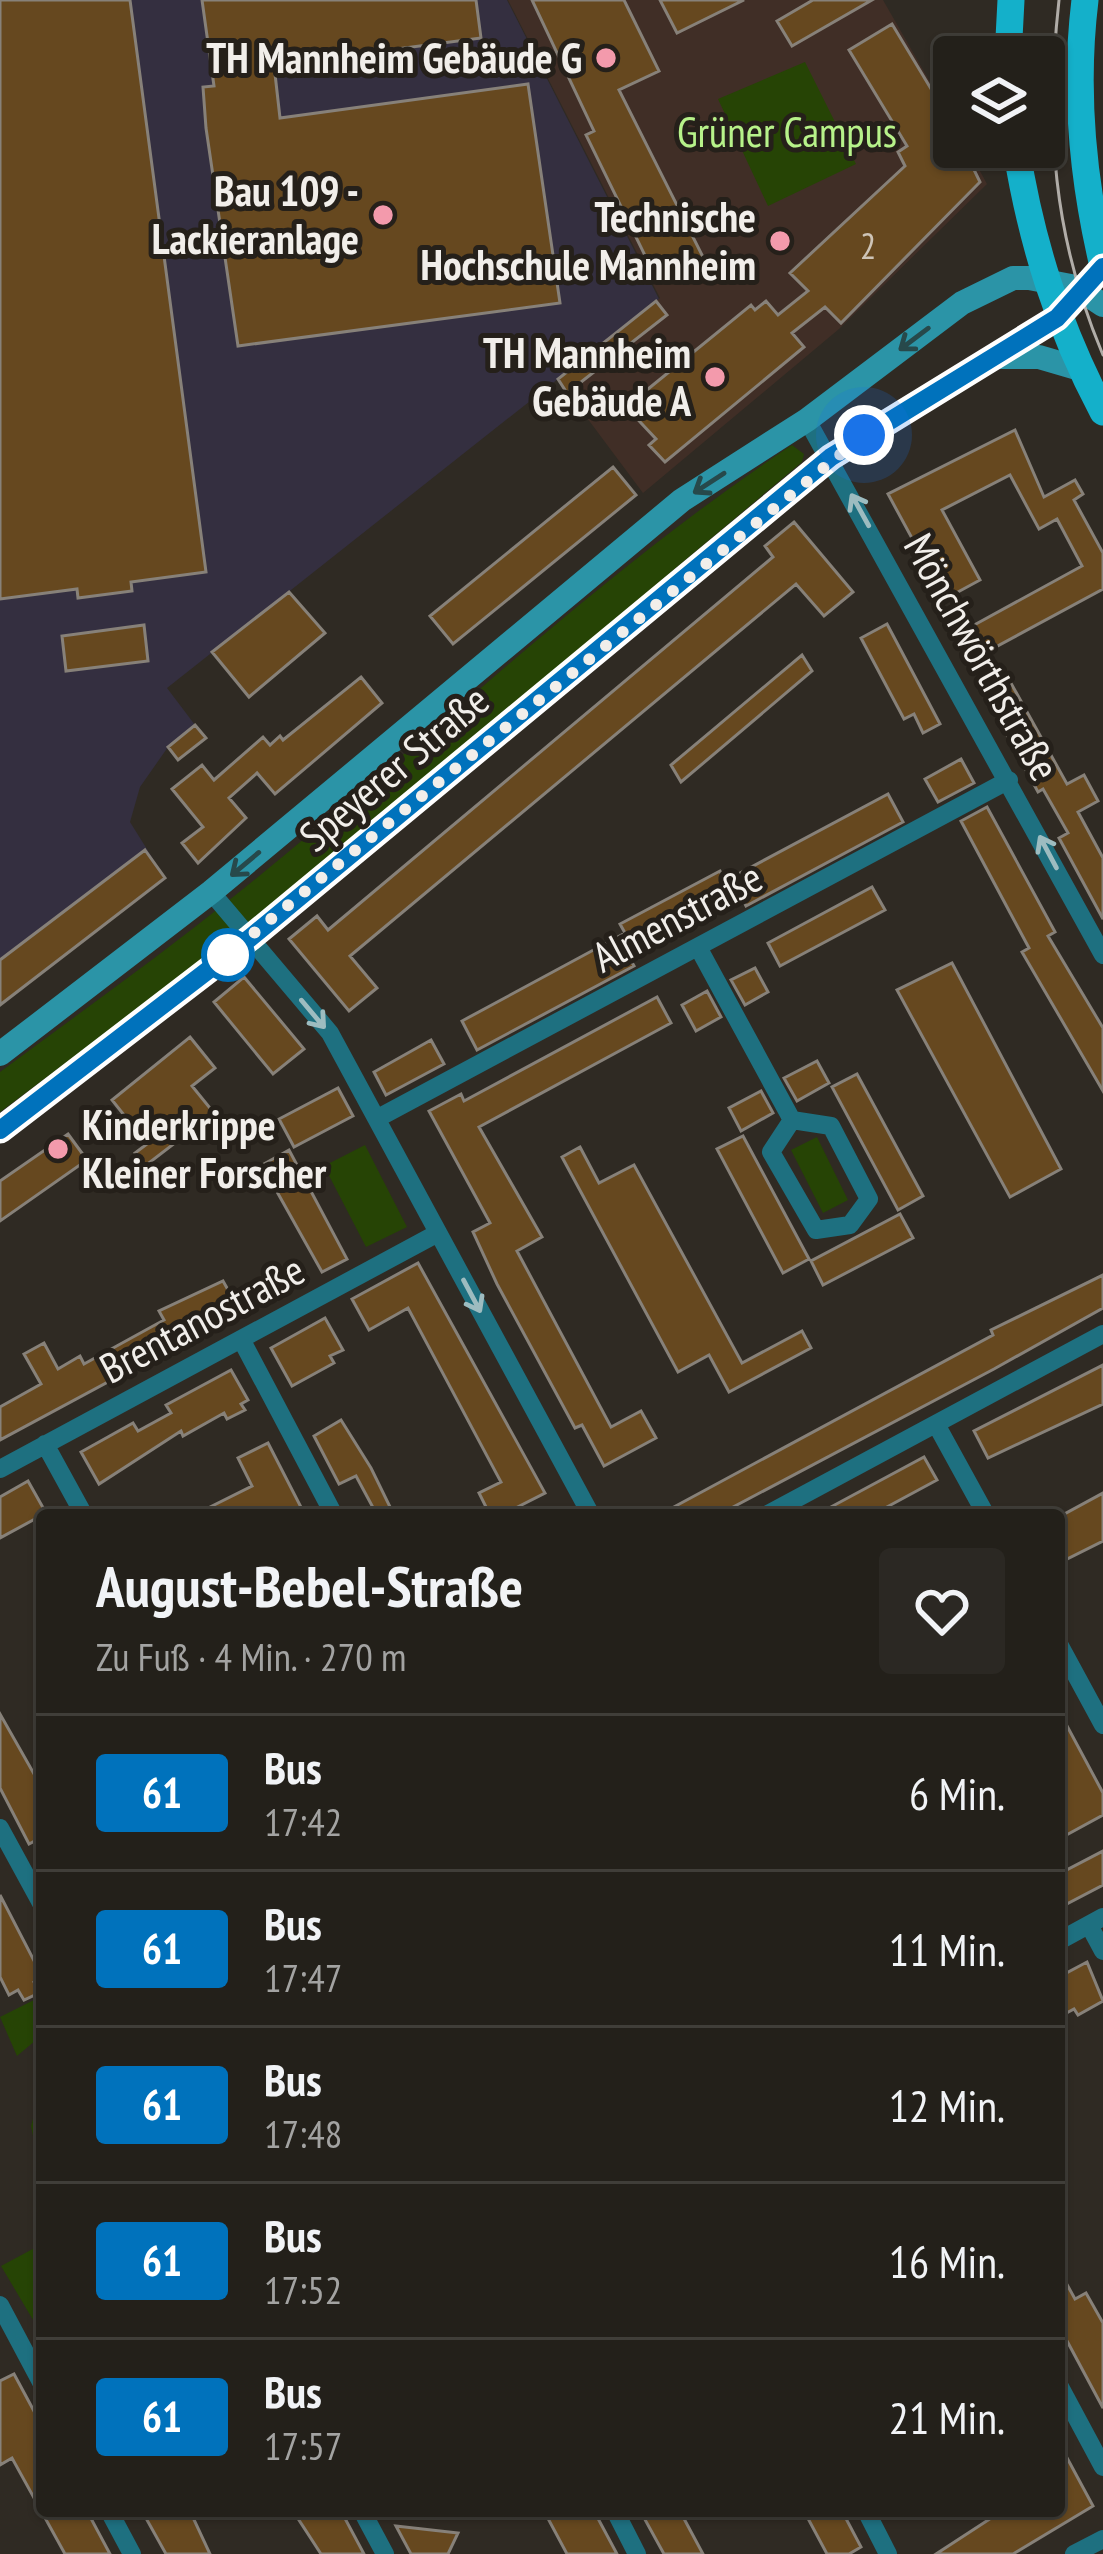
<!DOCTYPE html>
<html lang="de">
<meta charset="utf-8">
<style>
:root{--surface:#23201a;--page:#2b2823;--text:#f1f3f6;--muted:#a3a3a2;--line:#403e39}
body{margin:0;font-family:"PT Sans Narrow",sans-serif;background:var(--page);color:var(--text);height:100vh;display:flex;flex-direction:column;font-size:45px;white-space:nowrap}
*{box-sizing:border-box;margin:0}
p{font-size:39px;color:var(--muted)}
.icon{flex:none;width:66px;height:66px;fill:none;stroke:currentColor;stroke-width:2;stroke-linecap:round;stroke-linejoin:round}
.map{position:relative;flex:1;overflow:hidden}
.drawer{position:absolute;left:36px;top:1509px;width:1029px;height:1008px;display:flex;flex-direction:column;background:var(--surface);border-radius:12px;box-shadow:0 3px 9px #0004,0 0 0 3px var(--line)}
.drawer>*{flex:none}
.badge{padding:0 24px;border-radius:9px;font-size:42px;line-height:78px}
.fabs{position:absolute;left:933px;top:36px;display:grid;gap:24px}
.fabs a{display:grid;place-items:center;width:132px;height:132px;border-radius:12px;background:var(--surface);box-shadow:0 3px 9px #0004,0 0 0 3px var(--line);font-size:60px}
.you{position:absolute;width:60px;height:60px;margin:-30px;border:9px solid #fff;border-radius:50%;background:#1a73e8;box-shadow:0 0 0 18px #1a73e833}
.map>.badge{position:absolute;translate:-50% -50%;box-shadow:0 0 0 6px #fff}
.round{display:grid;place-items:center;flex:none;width:126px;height:126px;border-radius:12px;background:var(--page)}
.overview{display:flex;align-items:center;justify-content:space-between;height:204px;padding:0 60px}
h1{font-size:57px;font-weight:600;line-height:90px}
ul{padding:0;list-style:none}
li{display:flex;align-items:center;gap:36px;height:156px;padding:0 60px;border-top:3px solid var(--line)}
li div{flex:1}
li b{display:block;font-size:45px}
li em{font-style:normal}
li .badge{min-width:132px;font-weight:700;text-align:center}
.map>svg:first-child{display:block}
.industrial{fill:#342f40}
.education{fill:#402e26}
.green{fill:#264405}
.building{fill:#66481f;stroke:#878179;stroke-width:3}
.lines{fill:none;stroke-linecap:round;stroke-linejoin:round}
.street{stroke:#1e7080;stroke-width:18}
.secondary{stroke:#2b94a7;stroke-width:24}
.primary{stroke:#14b0ca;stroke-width:27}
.tram{stroke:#b1ada8;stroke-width:3}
.oneway{stroke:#27494b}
.oneway2{stroke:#9dbcc0}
.line-casing{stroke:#fff;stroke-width:27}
.line{stroke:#0072bc;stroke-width:18}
.walk{stroke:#f1eeea;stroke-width:12;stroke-dasharray:0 21.6}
.poi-dot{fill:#f39aac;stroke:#25201a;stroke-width:4.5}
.stop-dot{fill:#fff;stroke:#0072bc;stroke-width:6}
.labels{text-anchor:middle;stroke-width:10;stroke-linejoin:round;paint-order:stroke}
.number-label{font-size:36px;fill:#cec4b7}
.poi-label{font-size:42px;font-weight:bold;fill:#f1eeea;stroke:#25201a;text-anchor:end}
.park-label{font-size:42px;fill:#b7f28a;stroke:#25201a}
.street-label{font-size:42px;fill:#f1eeea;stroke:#25201a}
</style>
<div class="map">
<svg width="1103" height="2554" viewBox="0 0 1103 2554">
<rect width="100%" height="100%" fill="#2f2a23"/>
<!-- industrial -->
<path class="industrial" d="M0,0H507L659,299L167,688L195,725L168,747L140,787L130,822L165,878L0,1005Z"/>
<!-- education -->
<path class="education" d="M508,0H883L954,124V147H967L987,184L839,329L643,493L558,379L660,298Z"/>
<!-- green -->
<path class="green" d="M805,62L856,164L768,206L718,99Z
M792,445L804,454L802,462L254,922L0,1112V1072C78,1014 157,958 233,897C420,748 592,578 792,445Z
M817,1137L848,1200L823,1213L791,1150Z
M365,1145L407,1227L366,1247L324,1166Z
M42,1996V2035L17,2056L0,2017Z
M42,2086V2181L31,2126Z
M42,2244V2335L1,2266Z"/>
<!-- building -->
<path class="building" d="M0,0H130L206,572L131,582L132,591L78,598L77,589L0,599Z
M202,0H476L481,38L274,65L280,118L528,84L560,303L238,346L206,128L203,87L214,86Z
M532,0H624L659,71L619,90L703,257L657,280L586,135L594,131Z
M660,0H744L677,33Z
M813,0H872L792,46L777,21Z
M892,24L954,127V147H963L980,182L841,323L825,307L792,333L804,347L665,462L649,445L656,439L626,407L751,305L755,310L766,301L778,315L808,291L790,273L905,166L898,152L907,146L849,50Z
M656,301L667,315L567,393L558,379Z
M1015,430L1044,497L1075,480L1083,494L1074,500L1103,553V589L979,656L965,630L1082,566L1057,519L1039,529L1010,475L942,510L980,580L945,599L888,494Z
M613,467L636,495L453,644L430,616Z
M794,522L853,592L824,616L796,584L350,956L377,988L349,1011L289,939L317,916L328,930L773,557L765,546Z
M289,592L325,633L249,697L212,652Z
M887,624L940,724L923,733L914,714L904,719L861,638Z
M144,625L148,661L66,671L62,636Z
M802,655L812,671L681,782L671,765Z
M1002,667L1067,784L1084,775L1098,801L1078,812L1103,858V919L1059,838L1068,833L1043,789L1038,792L977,680Z
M361,677L382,703L275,794L257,773L229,798L246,818L198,863L182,843L203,827L172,789L202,765L214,780L263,737L270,745L280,736L283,740Z
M195,725L206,738L178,760L168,747Z
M961,759L974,783L938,802L925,779Z
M888,794L903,822L746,906L742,898L664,938L629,957L634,966L477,1050L462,1021L625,933L620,924L720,871L725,881Z
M987,807L1055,932L1048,936L1103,1028V1091L1022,952L1029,948L961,821Z
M145,850L165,878L0,1005V960Z
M872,887L885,910L780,966L768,943Z
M952,963L1061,1169L1010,1197L897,990Z
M755,968L768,992L745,1005L731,980Z
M244,977L304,1049L273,1074L214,1002Z
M707,991L721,1017L696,1031L682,1005Z
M657,997L671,1023L479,1127L542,1237L517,1251L611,1427L641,1411L656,1438L604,1466L582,1425L575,1428L497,1284L473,1232L490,1223L429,1111L461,1094L464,1101Z
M190,1037L215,1068L192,1086L214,1113L145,1166L135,1153L147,1144L112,1100Z
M431,1040L444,1064L386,1095L374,1072Z
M817,1061L829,1083L797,1101L784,1078Z
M857,1074L923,1196L898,1210L832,1087Z
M338,1088L353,1116L294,1147L279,1119Z
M761,1091L773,1113L741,1131L729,1108Z
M68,1134L87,1160L0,1221V1181Z
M743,1136L809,1259L783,1273L717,1149Z
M580,1147L599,1183L634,1165L742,1363L802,1331L811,1348L729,1392L709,1355L678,1372L562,1157Z
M289,1150L347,1259L322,1272L262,1165Z
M900,1214L913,1238L823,1285L811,1261Z
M418,1263L545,1493L502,1515H490L479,1493L501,1482L408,1308L369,1330L352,1299Z
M1103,1275V1308L994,1369L718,1515H659L993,1335L991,1330Z
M223,1281L240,1311L0,1440V1407L41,1384L24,1354L44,1343L58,1369L80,1356L84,1364L164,1320L159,1311Z
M325,1318L343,1350L330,1356L334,1363L292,1386L271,1348Z
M1103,1365V1404L988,1458L974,1431Z
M231,1370L248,1400L241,1404L245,1410L227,1419L224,1413L183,1436L181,1431L99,1484L81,1452L133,1423L138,1431L171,1413L166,1405Z
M341,1420L371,1468L394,1515H377L356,1476L339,1484L314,1436Z
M268,1443L305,1515H194L252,1486L238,1458Z
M924,1457L937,1480L872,1515H816Z
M28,1481L46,1513L0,1538V1497Z
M1103,1493V1541L1059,1563V1517Z
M1059,1711L1103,1793V1815L1059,1839Z
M0,1714L42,1788V1837L29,1844L0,1788Z
M1103,1851V1885L1059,1908V1874Z
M0,1895L42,1976L34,1982L39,1993L24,2000L18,1990L9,1995L0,1977Z
M1087,1962L1103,2001L1078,2015L1074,2009L1059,2017V1977Z
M1059,2270L1075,2299L1086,2293L1103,2323V2408L1059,2326Z
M14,2374L42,2426V2511H87L110,2554H65L12,2458L0,2465V2381Z
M1059,2443L1093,2506L1013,2554H936L1002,2511H1059Z
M142,2511H190L210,2554H166Z
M308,2511H341L364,2554H321L297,2517Z
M544,2511H594L617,2554H567Z
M653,2511L682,2515L703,2554H664L643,2516Z
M804,2511H842L861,2547L849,2554H827Z
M396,2526L458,2533L448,2554H411Z"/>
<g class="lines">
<!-- street -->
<path class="street" d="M807,420L1103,955
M211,892L330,1033L591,1515
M698,947L792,1120
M378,1118L1009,780
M792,1120L831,1126L869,1199L850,1225L816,1230L771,1152Z
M241,1339L334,1515
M936,1424L986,1515
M45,1444L84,1515
M0,1469L438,1233
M766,1515L1103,1334
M1059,1644L1103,1725
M0,1828L42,1905
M1089,1925L1103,1951
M1059,1941L1103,1917
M0,2305L42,2384
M1059,2385L1103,2467
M109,2511L132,2554
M362,2511L385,2554
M615,2511L637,2554
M866,2511L888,2554
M1074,2554L1103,2539"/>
<!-- secondary -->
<path class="secondary" d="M998,357H1039L1080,369
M0,1054L211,892L682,500L807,420L962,303L1013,278H1029L1076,287L1103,305
M0,1130L250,938L831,457L1057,318L1103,267"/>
<!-- primary -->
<path class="primary" d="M1085,0C1074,90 1082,177 1103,266
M1008,57L1011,0
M1044,97L1060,96L1080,84
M1016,147C1031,242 1058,327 1103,412"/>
<!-- tram -->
<path class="tram" d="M1059,0C1045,126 1053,237 1103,355"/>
</g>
<!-- one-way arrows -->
<defs><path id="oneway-shaft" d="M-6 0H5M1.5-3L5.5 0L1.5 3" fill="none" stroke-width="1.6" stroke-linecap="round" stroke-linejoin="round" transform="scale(3)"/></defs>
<g class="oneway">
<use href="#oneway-shaft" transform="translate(914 339) rotate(143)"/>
<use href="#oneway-shaft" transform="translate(709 483) rotate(147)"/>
<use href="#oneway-shaft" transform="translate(245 864) rotate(140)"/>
</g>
<g class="oneway2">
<use href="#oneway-shaft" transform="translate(860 510) rotate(-119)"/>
<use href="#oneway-shaft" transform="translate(1048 852) rotate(-118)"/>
<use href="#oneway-shaft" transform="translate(313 1014) rotate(50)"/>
<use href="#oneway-shaft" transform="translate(472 1296) rotate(62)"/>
</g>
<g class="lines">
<defs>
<path id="line" d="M0,1130L250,938L831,457L1057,318L1103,267"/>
</defs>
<!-- line casing -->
<use href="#line" class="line-casing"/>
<!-- line -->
<use href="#line" class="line"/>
<!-- walk -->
<path class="walk" d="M228,955L216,964L864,435"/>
</g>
<!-- markers -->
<g class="poi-dot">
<circle cx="606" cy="58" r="12"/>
<circle cx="383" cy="215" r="12"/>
<circle cx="780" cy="241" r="12"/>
<circle cx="715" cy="377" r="12"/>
<circle cx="58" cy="1149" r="12"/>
</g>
<circle class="stop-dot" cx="228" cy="955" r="24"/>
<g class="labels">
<!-- number labels -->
<g class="number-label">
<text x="868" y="259">2</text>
</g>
<!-- poi labels -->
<g class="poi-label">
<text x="582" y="73">TH Mannheim Gebäude G</text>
<text x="359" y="206">Bau 109 -<tspan x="359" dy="48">Lackieranlage</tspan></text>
<text x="756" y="232">Technische<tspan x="756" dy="48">Hochschule Mannheim</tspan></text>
<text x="691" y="368">TH Mannheim<tspan x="691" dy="48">Gebäude A</tspan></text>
<text x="82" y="1140" text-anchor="start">Kinderkrippe<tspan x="82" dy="48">Kleiner Forscher</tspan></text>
</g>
<!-- park labels -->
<g class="park-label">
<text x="787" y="147">Grüner Campus</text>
</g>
<!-- street labels -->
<g class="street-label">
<text transform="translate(982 657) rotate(61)" y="15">Mönchwörthstraße</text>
<text transform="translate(394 768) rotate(-40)" y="15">Speyerer Straße</text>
<text transform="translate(677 917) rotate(-28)" y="15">Almenstraße</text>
<text transform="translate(202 1319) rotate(-28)" y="15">Brentanostraße</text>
</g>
</g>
</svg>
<div class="fabs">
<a><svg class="icon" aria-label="layers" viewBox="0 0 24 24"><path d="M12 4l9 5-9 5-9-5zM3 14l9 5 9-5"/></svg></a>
</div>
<div class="you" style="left:864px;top:435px"></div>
<section class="drawer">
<div class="overview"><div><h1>August-Bebel-Straße</h1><p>Zu Fuß · 4 Min. · 270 m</p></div><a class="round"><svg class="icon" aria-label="heart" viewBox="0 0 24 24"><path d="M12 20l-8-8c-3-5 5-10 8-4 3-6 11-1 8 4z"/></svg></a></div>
<ul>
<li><span class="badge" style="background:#0072bc;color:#fff">61</span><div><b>Bus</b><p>17:42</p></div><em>6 Min.</em></li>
<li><span class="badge" style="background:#0072bc;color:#fff">61</span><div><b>Bus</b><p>17:47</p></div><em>11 Min.</em></li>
<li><span class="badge" style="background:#0072bc;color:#fff">61</span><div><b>Bus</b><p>17:48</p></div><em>12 Min.</em></li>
<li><span class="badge" style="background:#0072bc;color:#fff">61</span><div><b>Bus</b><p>17:52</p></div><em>16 Min.</em></li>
<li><span class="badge" style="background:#0072bc;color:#fff">61</span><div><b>Bus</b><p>17:57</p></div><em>21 Min.</em></li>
</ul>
</section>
</div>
